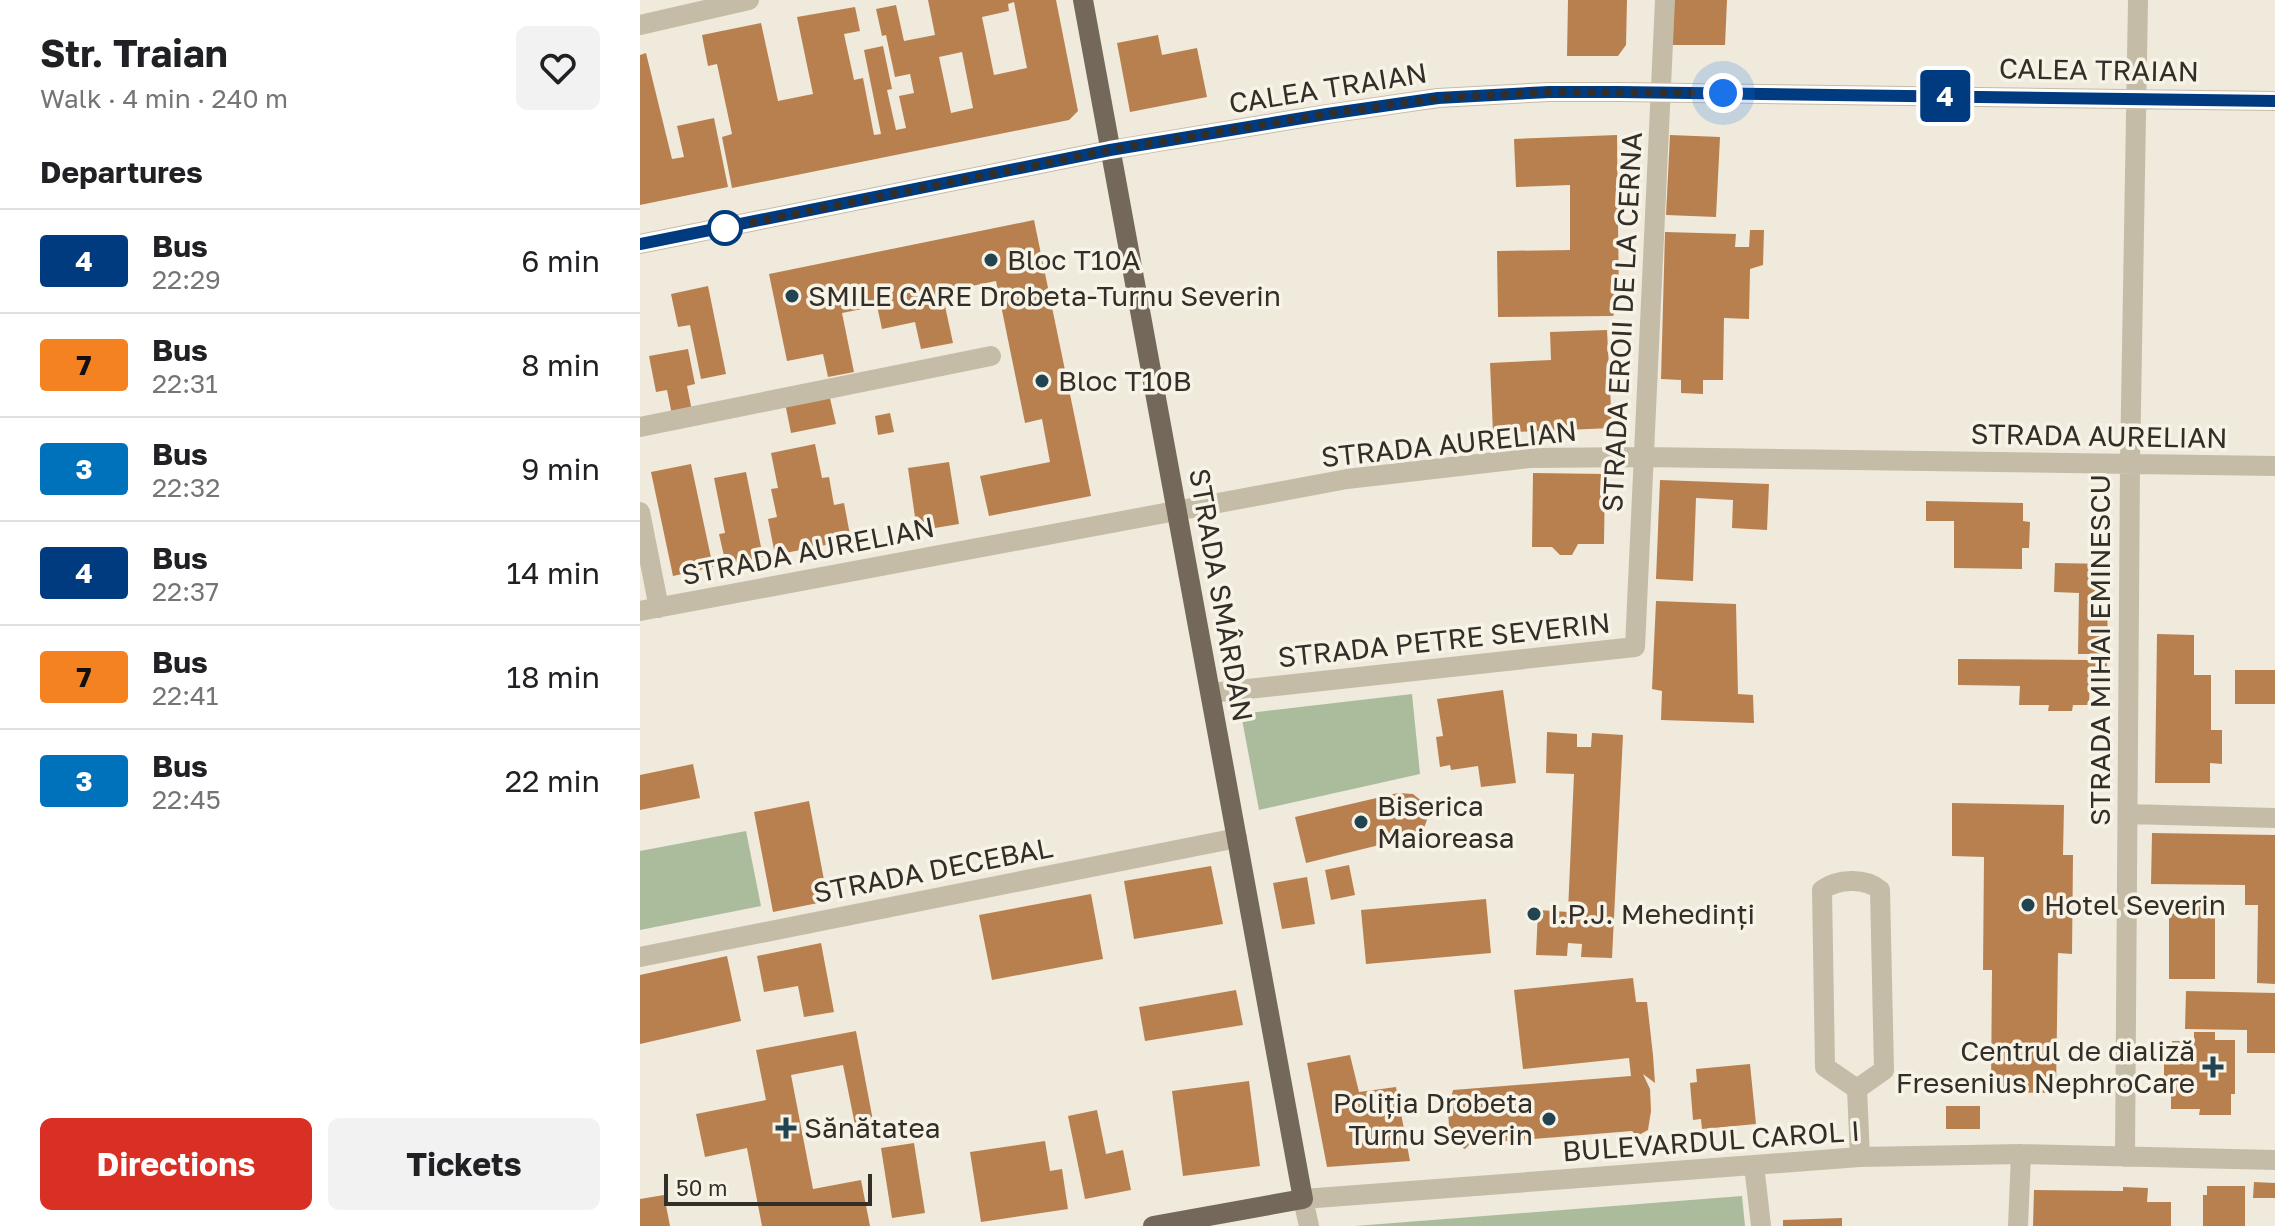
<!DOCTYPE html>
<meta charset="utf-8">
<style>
:root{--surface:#fff;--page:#f2f2f2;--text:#202124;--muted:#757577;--line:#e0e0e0;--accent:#d93025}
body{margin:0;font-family:"Golos Text",sans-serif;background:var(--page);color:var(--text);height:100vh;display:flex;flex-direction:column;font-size:30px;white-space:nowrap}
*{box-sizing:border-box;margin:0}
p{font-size:26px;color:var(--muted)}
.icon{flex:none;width:44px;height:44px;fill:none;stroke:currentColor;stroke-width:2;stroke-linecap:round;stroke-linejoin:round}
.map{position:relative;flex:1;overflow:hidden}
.side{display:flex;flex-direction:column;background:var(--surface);width:640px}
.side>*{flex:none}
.badge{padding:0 16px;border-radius:6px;font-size:28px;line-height:52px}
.scale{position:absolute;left:24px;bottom:20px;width:208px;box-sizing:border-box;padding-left:8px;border:4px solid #332e28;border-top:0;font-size:22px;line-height:28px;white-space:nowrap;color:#332e28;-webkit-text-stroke:6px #f7f3e7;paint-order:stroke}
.you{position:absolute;width:40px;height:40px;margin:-20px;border:6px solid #fff;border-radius:50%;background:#1a73e8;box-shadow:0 0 0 12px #1a73e833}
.map>.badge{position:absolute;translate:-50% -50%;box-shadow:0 0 0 4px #fff}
h2{padding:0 40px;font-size:30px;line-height:72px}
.round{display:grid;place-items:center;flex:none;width:84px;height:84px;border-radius:12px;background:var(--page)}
.headline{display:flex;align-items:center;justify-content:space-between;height:136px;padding:0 40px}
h1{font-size:38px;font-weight:700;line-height:60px}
.button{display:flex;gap:16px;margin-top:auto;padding:16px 40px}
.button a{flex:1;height:92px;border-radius:12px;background:var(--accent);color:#fff;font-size:32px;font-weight:700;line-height:92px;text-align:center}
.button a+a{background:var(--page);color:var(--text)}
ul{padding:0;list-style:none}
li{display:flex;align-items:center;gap:24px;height:104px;padding:0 40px;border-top:2px solid var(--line)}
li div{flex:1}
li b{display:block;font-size:30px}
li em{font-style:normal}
li .badge{min-width:88px;font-weight:700;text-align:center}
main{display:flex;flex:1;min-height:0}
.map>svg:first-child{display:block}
.green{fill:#abbc9d}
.building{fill:#b9804f;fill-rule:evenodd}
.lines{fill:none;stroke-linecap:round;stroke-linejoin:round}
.minor{stroke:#c5bca8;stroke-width:20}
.major{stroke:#74685a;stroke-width:20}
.line-casing{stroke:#fff;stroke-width:18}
.line{stroke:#003b80;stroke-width:12}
.walk{stroke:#332e28;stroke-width:8;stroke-dasharray:0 14.4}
.stop-dot{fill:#fff;stroke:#003b80;stroke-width:4}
.poi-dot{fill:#224350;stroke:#f7f3e7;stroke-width:3}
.labels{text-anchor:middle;stroke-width:7;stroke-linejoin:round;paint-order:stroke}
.street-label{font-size:28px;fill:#332e28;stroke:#f7f3e7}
.poi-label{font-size:28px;fill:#332e28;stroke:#f7f3e7;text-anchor:start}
</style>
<main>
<section class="side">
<div class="headline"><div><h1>Str. Traian</h1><p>Walk · 4 min · 240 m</p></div><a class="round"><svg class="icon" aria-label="heart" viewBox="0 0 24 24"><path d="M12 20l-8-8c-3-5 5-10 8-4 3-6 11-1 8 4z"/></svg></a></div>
<h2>Departures</h2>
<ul>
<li><span class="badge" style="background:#003b80;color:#fff">4</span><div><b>Bus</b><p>22:29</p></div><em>6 min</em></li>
<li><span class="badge" style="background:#f58220;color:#111">7</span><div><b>Bus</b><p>22:31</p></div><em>8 min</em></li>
<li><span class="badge" style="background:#0072bc;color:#fff">3</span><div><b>Bus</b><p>22:32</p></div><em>9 min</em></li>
<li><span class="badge" style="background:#003b80;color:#fff">4</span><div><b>Bus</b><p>22:37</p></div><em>14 min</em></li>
<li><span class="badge" style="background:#f58220;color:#111">7</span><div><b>Bus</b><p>22:41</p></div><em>18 min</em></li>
<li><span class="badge" style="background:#0072bc;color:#fff">3</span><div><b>Bus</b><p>22:45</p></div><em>22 min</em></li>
</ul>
<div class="button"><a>Directions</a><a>Tickets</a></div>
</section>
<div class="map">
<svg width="1635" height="1226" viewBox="0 0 1635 1226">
<rect width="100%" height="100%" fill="#efeadb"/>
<!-- green -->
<path class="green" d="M772,694L780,774L619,810L601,714Z
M106,831L121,906L0,930V851Z
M1102,1196L1105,1226H715Z"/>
<!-- building -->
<path class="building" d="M288,0H416L438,111L429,120L92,188L82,137L92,134L77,64L68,66L62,35L121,23L138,101L173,94L157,17L215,7L220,31L204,34L214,80L223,78L234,135L241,134L224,50L243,46L252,89L247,90L256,130L266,128L259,96L274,93L270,74L255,77L246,35L242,36L236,9L256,5L264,41L295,35ZM374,2L387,68L354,75L342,17L369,11L368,4ZM322,52L333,108L311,113L299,57Z
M928,0H987L986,45L978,56H927Z
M1031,0H1087L1085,45H1030Z
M518,35L522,55L557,48L567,97L490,112L477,43Z
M6,53L32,159L44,157L37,126L74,118L88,187L0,205V55Z
M977,135L979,304L973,316L858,317L857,251L930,250V185L876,187L874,139Z
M1030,135L1080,137L1076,217L1026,215Z
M394,220L451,496L349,516L340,476L410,462L402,419L385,423L356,281L302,292L313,343L281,349L275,322L242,329L237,306L202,313L214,372L188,377L183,354L147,361L129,274Z
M1110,230H1124L1123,265L1110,269L1109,319L1084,318L1083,380H1063V394L1041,393V380L1021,379L1025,232L1096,234L1095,247H1109Z
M68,286L86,374L61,379L50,325L38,327L31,294Z
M967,330L972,428L853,433L850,363L911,360L910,332Z
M48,349L55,384L47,386L52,411L32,415L27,390L16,392L9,356Z
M189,394L196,424L151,433L145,403Z
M250,413L254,432L238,435L235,416Z
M175,444L182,478L189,477L194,505L204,503L211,540L135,555L128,519L137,517L131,489L138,488L131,453Z
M309,462L319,524L277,531L268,468Z
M51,464L73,567L33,576L11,472Z
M106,472L123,557L86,565L79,534L85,533L74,478Z
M893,473L965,474L964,544H938L932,555H920L912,547H892Z
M1020,480L1129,484L1127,530L1092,528L1093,500L1056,498L1053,581L1016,579Z
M1286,501L1383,503V521L1390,522L1389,548H1382V569L1314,568V521H1286Z
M1415,563L1468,564L1467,673H1450L1449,705H1433L1432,711H1408L1409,705H1379L1380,686L1318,685V659L1450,660V654H1438L1439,593L1414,592Z
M1016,601L1096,604L1098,694L1113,695L1114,723L1021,720L1022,691L1012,689Z
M1517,634L1554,635V675H1571V730H1582V764L1570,763V783H1515Z
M1595,670H1635V704H1595Z
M863,690L876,783L841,787L838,766L811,770L810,765L800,767L796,737L803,736L797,699Z
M907,732L937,734V747H951L952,733L983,735L972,958L941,957L942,944L928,943L927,956L896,955L898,910L928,912L934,774L906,773Z
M53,764L60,798L0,810V775Z
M758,793L773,794L784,803L788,817L784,828L772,837L666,863L655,817Z
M169,801L188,901L133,912L114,812Z
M1312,803L1424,805L1423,855H1433L1432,954L1418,953L1416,1093L1351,1092L1352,970H1343L1344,857L1312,856Z
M1512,833L1635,835V984L1617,983L1618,905H1605V885L1511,884Z
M709,865L715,895L691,900L685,870Z
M571,866L583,924L494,939L484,881Z
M667,877L675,924L642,929L633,883Z
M451,894L463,959L352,980L339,915Z
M846,899L851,953L726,964L721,910Z
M1529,906H1575V979H1529Z
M181,943L194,1012L164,1017L158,986L124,992L117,956Z
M87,956L101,1021L0,1044V975Z
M993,978L996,1002H1007L1013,1055L1015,1083L1003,1074L1010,1089L1011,1111L1008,1130L997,1136L992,1131L830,1144L825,1149L815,1144L809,1126L808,1110L813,1090L991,1076L989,1058L883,1069L874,990Z
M596,990L603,1025L505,1041L499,1007Z
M1546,991L1635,993V1053H1607V1030L1545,1029Z
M216,1031L234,1126L216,1130L203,1065L151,1075L173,1189L221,1180L230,1226H122L107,1148L65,1157L56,1114L126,1100L116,1050Z
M1554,1032H1575V1040H1595V1094H1591V1115H1559L1560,1109H1531V1091H1524V1057H1532V1041H1554Z
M710,1055L719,1092L756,1087L770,1161L687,1167L667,1063Z
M1110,1064L1116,1124L1062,1129L1061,1119L1053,1120L1050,1083L1057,1082L1056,1069Z
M609,1081L620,1166L543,1176L532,1091Z
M1306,1106H1340V1129H1306Z
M457,1110L466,1154L483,1150L491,1190L445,1199L428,1116Z
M405,1141L410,1171L422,1169L428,1209L341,1222L330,1152Z
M274,1143L285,1213L252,1218L241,1148Z
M1614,1182L1635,1183V1198H1613Z
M1567,1186H1605V1226H1563V1195H1567Z
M1483,1187L1508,1188L1507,1202H1531V1226H1393L1394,1190L1483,1191Z
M24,1195L30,1226H0V1199Z
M1202,1218V1226H1143V1220Z"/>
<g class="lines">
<!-- minor -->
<path class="minor" d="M0,25L109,0
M0,244L470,150L687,114L798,98L909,92H979L1635,101
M0,427L351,356
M0,512L19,608
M0,611L707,479L889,458L1004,457L1635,466
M571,693L995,647L1025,0
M1488,814L1635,818
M0,957L597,838
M1217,1089L1185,1067L1182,890C1197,879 1225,877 1240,890L1244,1070L1217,1089L1220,1157
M1485,1157L1490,464L1498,0
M1114,1165L1121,1226
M669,1226L663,1199L1220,1157L1381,1154L1635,1160
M1378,1226L1381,1154"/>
<!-- major -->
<path class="major" d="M443,0L663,1199L513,1226"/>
</g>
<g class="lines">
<defs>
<path id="line" d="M0,244L470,150L687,114L798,98L909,92H979L1635,101"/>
</defs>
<!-- line casing -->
<use href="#line" class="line-casing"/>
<!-- line -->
<use href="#line" class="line"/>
<!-- walk -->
<path class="walk" d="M85,228L470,150L687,114L798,98L909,92L1083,93"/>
</g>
<!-- markers -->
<circle class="stop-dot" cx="85" cy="228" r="16"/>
<g class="poi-dot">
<circle cx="351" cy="260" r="8"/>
<circle cx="152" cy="296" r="8"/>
<circle cx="402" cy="381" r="8"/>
<circle cx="721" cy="822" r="8"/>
<circle cx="1388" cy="905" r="8"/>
<circle cx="894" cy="914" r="8"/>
<path d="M1569 1055h8v8h8v8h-8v8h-8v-8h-8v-8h8z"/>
<circle cx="909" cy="1119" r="8"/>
<path d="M142 1116h8v8h8v8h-8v8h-8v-8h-8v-8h8z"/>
</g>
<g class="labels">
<!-- street labels -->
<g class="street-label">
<text transform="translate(1459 70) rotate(1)" y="10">CALEA TRAIAN</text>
<text transform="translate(688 88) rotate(-9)" y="10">CALEA TRAIAN</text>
<text transform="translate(982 322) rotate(-87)" y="10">STRADA EROII DE LA CERNA</text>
<text transform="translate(1459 436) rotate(1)" y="10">STRADA AURELIAN</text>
<text transform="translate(809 444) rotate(-6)" y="10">STRADA AURELIAN</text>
<text transform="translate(168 551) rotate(-11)" y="10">STRADA AURELIAN</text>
<text transform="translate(581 595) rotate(80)" y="10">STRADA SMÂRDAN</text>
<text transform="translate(804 640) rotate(-6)" y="10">STRADA PETRE SEVERIN</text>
<text transform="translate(1460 650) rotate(-90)" y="10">STRADA MIHAI EMINESCU</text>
<text transform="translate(293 870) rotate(-11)" y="10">STRADA DECEBAL</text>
<text transform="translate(1071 1141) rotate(-4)" y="10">BULEVARDUL CAROL I</text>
</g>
<!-- poi labels -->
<g class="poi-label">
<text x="367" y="270">Bloc T10A</text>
<text x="168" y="306">SMILE CARE Drobeta-Turnu Severin</text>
<text x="418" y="391">Bloc T10B</text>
<text x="737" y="816">Biserica<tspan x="737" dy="32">Maioreasa</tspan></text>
<text x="1404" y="915">Hotel Severin</text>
<text x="910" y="924">I.P.J. Mehedinți</text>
<text x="1555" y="1061" text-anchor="end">Centrul de dializă<tspan x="1555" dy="32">Fresenius NephroCare</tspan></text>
<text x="893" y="1113" text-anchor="end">Poliția Drobeta<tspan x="893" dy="32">Turnu Severin</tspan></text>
<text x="164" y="1138">Sănătatea</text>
</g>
</g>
</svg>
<div class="scale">50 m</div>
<div class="you" style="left:1083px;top:93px"></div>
<b class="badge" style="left:1305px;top:96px;background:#003b80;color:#fff">4</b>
</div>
</main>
